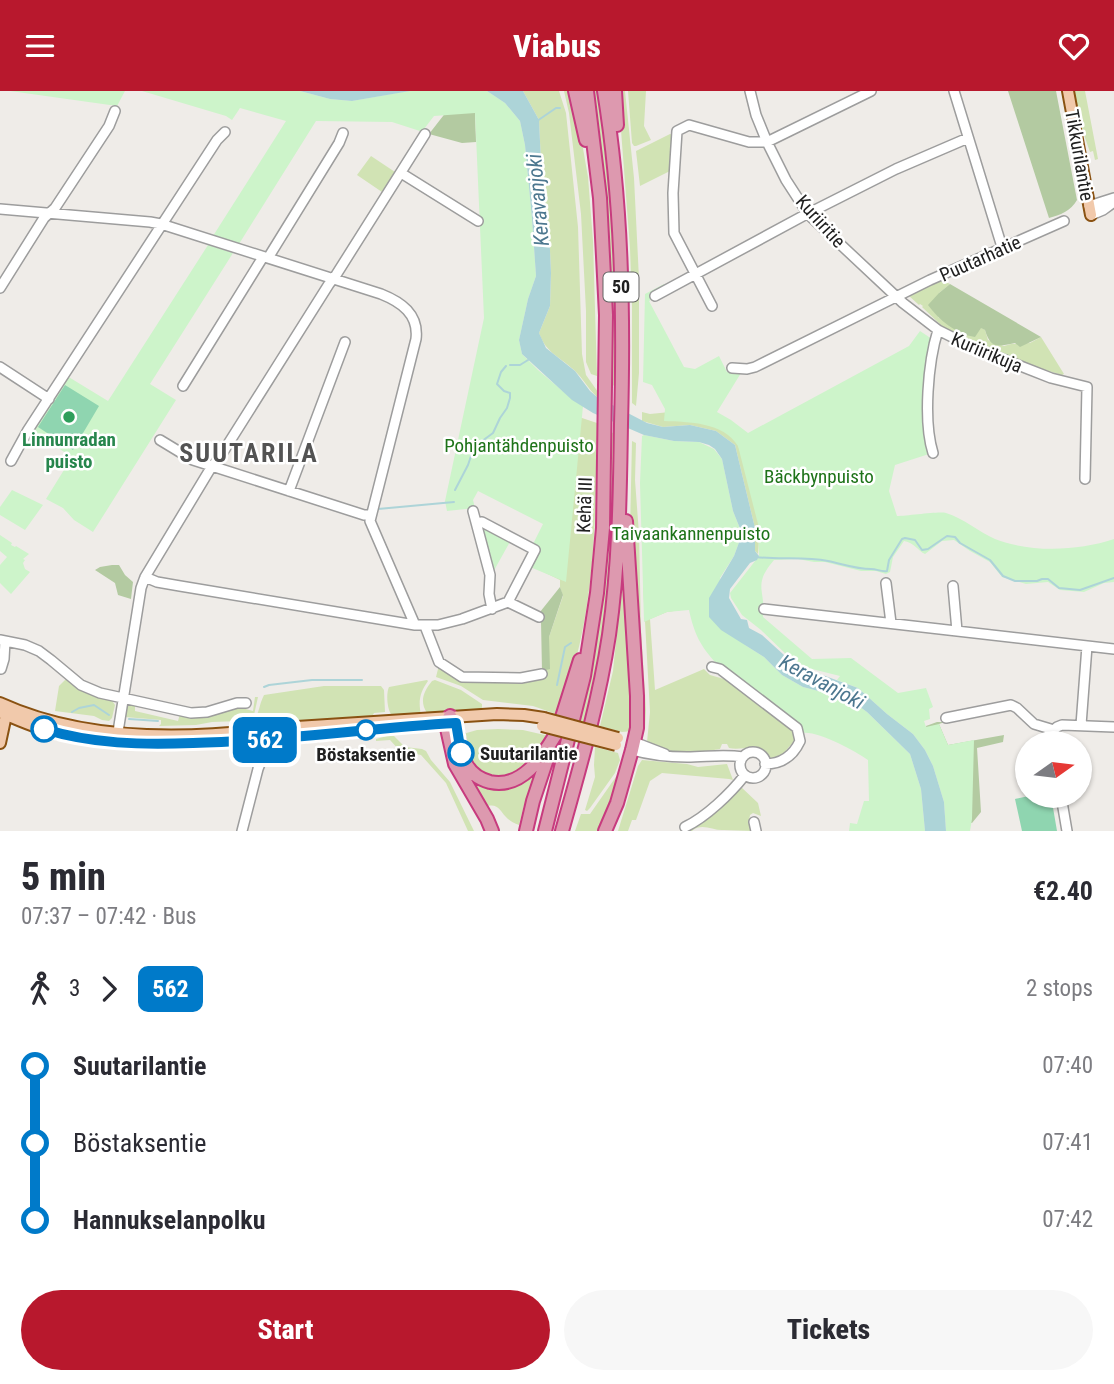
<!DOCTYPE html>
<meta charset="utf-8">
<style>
:root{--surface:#fff;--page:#f7f7f7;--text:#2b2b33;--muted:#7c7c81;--accent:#b8182d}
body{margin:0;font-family:"Roboto Condensed",sans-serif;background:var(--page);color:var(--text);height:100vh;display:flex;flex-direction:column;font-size:26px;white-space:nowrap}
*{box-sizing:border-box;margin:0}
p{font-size:23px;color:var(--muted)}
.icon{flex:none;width:38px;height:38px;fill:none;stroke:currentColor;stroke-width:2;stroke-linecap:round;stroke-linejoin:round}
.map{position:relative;height:740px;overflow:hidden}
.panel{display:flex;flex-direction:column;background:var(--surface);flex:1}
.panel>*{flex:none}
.badge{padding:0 14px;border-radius:10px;font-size:24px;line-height:46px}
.needle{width:46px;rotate:76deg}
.controls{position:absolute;left:1015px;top:640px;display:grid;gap:14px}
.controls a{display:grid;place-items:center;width:77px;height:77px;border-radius:50%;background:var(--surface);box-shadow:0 2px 5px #0004;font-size:35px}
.map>.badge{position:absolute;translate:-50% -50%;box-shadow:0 0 0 4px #fff}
.legs{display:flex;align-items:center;gap:10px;height:77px;padding:0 21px;font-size:23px}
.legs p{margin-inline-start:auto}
.summary{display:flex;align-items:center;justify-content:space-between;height:119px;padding:0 21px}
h1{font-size:38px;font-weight:800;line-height:52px}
.action{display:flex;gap:14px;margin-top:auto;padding:14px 21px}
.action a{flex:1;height:80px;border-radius:42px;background:var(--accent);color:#fff;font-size:28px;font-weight:800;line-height:80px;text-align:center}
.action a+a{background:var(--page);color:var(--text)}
ul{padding:0 21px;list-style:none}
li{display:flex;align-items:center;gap:24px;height:77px;font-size:26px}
li i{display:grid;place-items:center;width:10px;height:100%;margin:0 9px;background:currentColor}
li i::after{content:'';width:18px;height:18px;margin:-9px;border:5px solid;border-radius:50%;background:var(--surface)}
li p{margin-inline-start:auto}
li:first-child i{background:linear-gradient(#0000 50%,currentColor 0)}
li:last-child i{background:linear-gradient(currentColor 50%,#0000 0)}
header{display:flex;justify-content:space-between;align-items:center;height:91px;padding:0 21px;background:var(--accent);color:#fff;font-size:32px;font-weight:800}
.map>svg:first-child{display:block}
.grass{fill:#d1e3b4}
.forest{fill:#b3caa1}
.park{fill:#cdf4ca}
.pitch{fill:#8fd5b0}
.water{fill:#add4d8}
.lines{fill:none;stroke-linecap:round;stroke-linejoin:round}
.stream{stroke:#add4d8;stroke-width:2}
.minor-casing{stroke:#9d9d9d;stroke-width:12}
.major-casing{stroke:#8a5212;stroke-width:14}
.highway-casing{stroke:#c73b7e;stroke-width:16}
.minor{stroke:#fff;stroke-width:9}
.major{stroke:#f1c9ab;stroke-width:10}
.highway{stroke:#dd99af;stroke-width:12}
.major-bridge-casing{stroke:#8a5212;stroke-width:14;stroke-linecap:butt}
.major-bridge{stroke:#f1c9ab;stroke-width:10}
.line-1-casing{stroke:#fff;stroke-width:16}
.line-1{stroke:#007ac9;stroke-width:10}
.leisure-dot{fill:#2e9e5b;stroke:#fff;stroke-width:2.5}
.stop-1-dot{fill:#fff;stroke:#007ac9;stroke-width:3.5}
.labels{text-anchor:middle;stroke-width:5;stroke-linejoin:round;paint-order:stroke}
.shield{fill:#fff;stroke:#636363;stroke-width:2}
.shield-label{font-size:18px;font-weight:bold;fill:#202020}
.street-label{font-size:19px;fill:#202020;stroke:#fff}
.leisure-label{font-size:19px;font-weight:bold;fill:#27864d;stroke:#fff}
.park-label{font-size:19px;fill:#1e7319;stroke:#fff}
.stop-label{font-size:19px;font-weight:bold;fill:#202020;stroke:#fff;text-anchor:start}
.water-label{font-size:21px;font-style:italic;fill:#4c778f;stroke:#fff}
.district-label{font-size:26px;font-weight:bold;letter-spacing:2px;fill:#535353;stroke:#fff}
</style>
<header><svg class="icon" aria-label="menu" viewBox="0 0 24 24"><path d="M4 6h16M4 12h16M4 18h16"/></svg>Viabus<svg class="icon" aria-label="heart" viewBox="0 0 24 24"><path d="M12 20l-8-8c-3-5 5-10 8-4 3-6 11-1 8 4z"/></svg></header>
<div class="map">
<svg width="1114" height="740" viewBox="0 0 1114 740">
<rect width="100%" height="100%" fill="#efece8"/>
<!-- grass -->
<path class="grass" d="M523,0H559L566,22L578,136L582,263L586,284L598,301L597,306C588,298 583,287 574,279C560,266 546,262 539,242L550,215L551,182L550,160L542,93L539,29Z
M564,0H573L588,86L593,150L597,285L591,283L586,271V220L581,123L569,22Z
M594,0H598V2L612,124L616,204V284L615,296L611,292C613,194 606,97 594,0Z
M618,0H625L634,87L639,188V282L636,315L632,312V215L630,157Z
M628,0H646L644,35L651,49L636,55H634L632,52Z
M1073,0H1085L1098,68L1095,69L1093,60L1090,61L1083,41Z
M670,43L673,44L670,80L640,95L636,60Z
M371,65L395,81L382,101L357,84Z
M941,188L950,193L939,202L938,226L965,244L980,236L985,239L988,249L1004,255L1011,253L1030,252L1041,246L1064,283L1062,284L1032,275L962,246L943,236L922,216L923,215L920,213L919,214L908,204Z
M642,321L650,323L670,321L732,336L761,423L758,463L755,460V437L735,354L716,340L690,334L663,336L642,330Z
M576,325L597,332C596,412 596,494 575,572C571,590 565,607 559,624L533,615L483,609L461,595L436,586L439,574L459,586L542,584L549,560V546L563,505L560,496V489L529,474L553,429Z
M611,341L615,343C614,389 614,436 610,482C605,532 596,582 584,631L580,630C591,584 600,538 605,492C610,442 610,391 611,341Z
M632,350L636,352L635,389L639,443L641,538L646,619L645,638L640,642L630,440Z
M624,472L633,640L622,641L600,635L613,580Z
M643,494L651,502L681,519L667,521L650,528L655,599L704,578L710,584L724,588L793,640L795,649L783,663L772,668C768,665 765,661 762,659C753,653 741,660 729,657L727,653H722L720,658C690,663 675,665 647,651L650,621Z
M67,587L111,608L115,614L112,627L109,630L102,629L94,625L55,620L59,595Z
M427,589L428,590C420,601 418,610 421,624L409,625L391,623C387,617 386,602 389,596Z
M435,589L461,599L482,613V618L427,622C419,610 424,600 432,590Z
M324,595H381L384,599L385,621L374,622L373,624L361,628L241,637V634C262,628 256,620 264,604Z
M255,606H258L254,624L250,628L241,630L212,631L196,634L159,635L161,633V629L125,626L126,616L130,612L135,613V620L178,630L180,623L234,615L253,620Z
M498,638L523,639L549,645C539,659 529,678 512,685C496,692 473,682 466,665C464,659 464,650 463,643L477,639Z
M387,645H394L405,656L422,658L426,660L431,669L450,691L474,740H468L446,692L421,664L400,660L390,649L376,650V648Z
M595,656L618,662L620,669L615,682L590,717L587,720L585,719L595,686L594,674Z
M459,666L492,695L540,670L527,714H524L519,734C514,732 512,731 508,728C499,720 499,711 484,716Z
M642,669L687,673L698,676L727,673L733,689L729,688L662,682L650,690L636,729H632L628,740H618L638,675Z
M620,680L622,681L601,740H575L581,723H590Z
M740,695L758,712L761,725L753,722L750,724L749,730L753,740L724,739C713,740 702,731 692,740H689Z"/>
<!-- forest -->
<path class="forest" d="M1008,0H1056L1077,109C1071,120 1060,124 1049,127Z
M450,16L475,22L476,51L462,52L429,43Z
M950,193L1041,246L1020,256L1015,252C998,255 991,259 985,239L981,237L975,246C956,243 939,229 928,214L939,202Z
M112,474H119L125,484L133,491L131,508L118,504L115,492L95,479L100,476Z
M560,496L563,504L549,546L550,578L542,580L541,530L538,528L540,521Z
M937,631H945L939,633L948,654L1004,644L1003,651L977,657L981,721L972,732L968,731L927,639L926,635Z"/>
<!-- park -->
<path class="park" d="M10,0H125L117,15Z
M142,0H300L330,8L352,10L408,0H487L505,12L520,30L525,54L532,127L536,185L528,208L519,249L522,263L538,279L572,308L583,315L566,491L530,476L540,457L533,453L543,433L478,400L473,409L475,417L447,420L445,410L484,227L475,22L434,25L424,38L423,41L392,31L316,30L239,153L213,145L286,30L240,17L232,29L226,25Z
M208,154L233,162L150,293L176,309L93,441L74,429L63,417L46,408L72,366L32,340L67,285L108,310Z
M664,193L668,200L649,210L684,276L695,278L719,265L727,281L741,282L717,321L731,329L748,342L909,255L920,240L932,248L924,285L923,311L929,363L895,374L889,400L897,425C908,425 939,420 946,422C963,427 979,441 995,448C1031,462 1078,460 1114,448V491L1104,492L1084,501L1060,499L1048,491L1026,493L1002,486L990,471L970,460L954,449L942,450L925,463C918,460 915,452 904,450L893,466L890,481L886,483L876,480H861L825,471H814L798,468L774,469C752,495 766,498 763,526L812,568L851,567L898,602L926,597L933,616L929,618L930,628L924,630L926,636L939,633L948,654L974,649L972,728L970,740H946L944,711L933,675L925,659L913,643L887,623L858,597L837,589L840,585L804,576L790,567L761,539L742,524L731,507L730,502L759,465L758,433L738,355C723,331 689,331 664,330L665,318L652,294L643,291L645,203Z
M644,344L674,350L699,351L714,358L722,368L733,420L741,440V446L734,465L720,487L745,554L764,566L782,584L803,596L849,608L867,621L910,663L921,698L925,740H849L850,732L857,733L864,710H869L868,669C855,660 818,640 803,642L801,637L717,573C700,555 694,542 689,519L667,521L644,531L640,392L642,345Z
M12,399L43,414L25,439L0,424V416Z
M482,436H484L511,449L492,483Z
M0,444L12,452L11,454L15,456L16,455L29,463L23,468L25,469L23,472L25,478L30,481L11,503L0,492V474L7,466L0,460Z"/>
<!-- pitch -->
<path class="pitch" d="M65,294L99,315L73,359L38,336Z
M1029,705H1051L1057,740H1022L1015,708Z"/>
<!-- water -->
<path class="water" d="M300,0H410L352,10L330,8Z
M487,0H523L539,29L542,93L549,137L551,182L550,215L539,242L546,257L575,280L590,300L597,306L647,332L663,336L690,334L716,340L735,354L755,437V460L759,465L757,469L750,472L730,498L729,507L741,528L747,529L749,537L762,544L795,574L858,597L887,623L913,643L925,659L933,675L944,711L946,740H925L921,698L910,663L867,621L849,608L803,596L782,584L764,566L721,539L709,526V507L734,465L741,446V440L733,420L722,368L715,358L709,354L699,351L674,350L644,344L593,322L572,309L522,263L519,249L528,208L536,185L532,127L525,54L520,30L505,12Z"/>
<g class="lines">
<!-- stream -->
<path class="stream" d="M537,30L556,17H560
M510,274H520L528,269
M455,399L468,374L474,356L493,342L500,327L507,317L510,307V302L504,300L497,293L501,281L506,275
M378,418L454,411
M756,466C780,469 804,465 828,470C843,473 856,478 871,478C877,478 881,481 887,480L889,469L902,448L905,447L915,449L922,459L928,458L947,445L955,446L960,452L990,469L1003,485L1015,490H1037L1042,488H1048L1059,497L1080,499L1114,487
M557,594L565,556L571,552
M264,596L269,594L312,589H362
M72,621L79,617L94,614L109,624
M129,628L158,630"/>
<defs>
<path id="minor" d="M750,0L756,24L767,51L786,89L808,123L903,212L938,239L972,256L1051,287L1087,296L1085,388
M954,0L1002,156
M401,82L478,130
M1089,115L1114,107
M0,118L150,131L161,133L381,203C401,211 419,223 416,248L370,430L415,534
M1091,124L1103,119L1114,111
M268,167L339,52L343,42
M0,197L44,127L55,117L109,35L115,20
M655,205L803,125L896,78L968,47
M712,215L674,142L673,102L677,40L689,34L749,51H767L871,0
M0,276L49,308
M732,277L747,278L755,276L930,189L1064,130
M183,295L263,166
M160,349L193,369L364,424H370
M933,362C923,330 928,271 938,239
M11,370L28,339L217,49L225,41
M289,400L345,251
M473,420L490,484L489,503L492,518
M145,486L157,491L180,495L415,534H438L462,528L508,511L535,459L482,431L477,432
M886,492L891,532
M953,495L957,540
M508,511L539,526
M764,518L1114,558
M425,535L439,571L462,586L521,587L542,583
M0,549L25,554L39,560L51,569L81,594L100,602L191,622L207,621L237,612H246
M712,576L720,578L797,637L800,650C793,665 782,673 765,673
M1,578L4,568L5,550
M946,627L1011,614L1017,617L1034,633L1054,639L1057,636L1062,634L1114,636
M1081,634L1087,555
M255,644L253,650L258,675
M117,647L141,497L145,486L212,375L218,369L329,193L336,184L425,43
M634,651L665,663
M1053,653L1052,643L1054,639
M632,659C650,664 669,666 687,666C707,666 723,663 743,666
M740 674a13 13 0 1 1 26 0a13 13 0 1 1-26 0Z
M1061,705L1067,740
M754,731L756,740
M685,736C706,726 730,703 745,684
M242,740L258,678L263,665L262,649L259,644"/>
<path id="major" d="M1068,0L1091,124
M0,612C81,649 180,649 266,638L497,623L524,624L544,627
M0,621C20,630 39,638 60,643C106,653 151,653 197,652C282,650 367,638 452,632
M0,652L6,624L5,617"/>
<path id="highway" d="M575,0L586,49
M615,0L617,34
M557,642L580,569
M492,740L487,728L455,673L446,633L450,625C460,638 457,656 465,671C470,682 479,688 490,691C522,698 542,666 556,643
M526,740L533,710L549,662
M545,740L584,585L597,502L603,437L606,224L600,107L587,0
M562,740C580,676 599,610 609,544C619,474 620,404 621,333C624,222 622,110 604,0
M605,740L617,712L632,659L637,637V605L626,430"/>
</defs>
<!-- minor casing -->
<use href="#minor" class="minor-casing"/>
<!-- major casing -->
<use href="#major" class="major-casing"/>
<!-- highway casing -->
<use href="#highway" class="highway-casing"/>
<!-- minor -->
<use href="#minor" class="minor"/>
<!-- major -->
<use href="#major" class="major"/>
<!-- highway -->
<use href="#highway" class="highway"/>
<defs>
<path id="major-bridge" d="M544,627L618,647
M542,635L616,654"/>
</defs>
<!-- major-bridge casing -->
<use href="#major-bridge" class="major-bridge-casing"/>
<!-- major-bridge -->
<use href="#major-bridge" class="major-bridge"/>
</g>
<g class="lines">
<defs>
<path id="line-1" d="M44,638C92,653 142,654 193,652C281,650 368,637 456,632L461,662"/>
</defs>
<!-- line-1 casing -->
<use href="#line-1" class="line-1-casing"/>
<!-- line-1 -->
<use href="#line-1" class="line-1"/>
</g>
<!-- markers -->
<circle class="leisure-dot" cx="69" cy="326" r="7"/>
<g class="stop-1-dot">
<circle cx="44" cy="638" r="12"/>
<circle cx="366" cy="639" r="9"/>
<circle cx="461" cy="662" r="12"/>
</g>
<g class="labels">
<!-- shield labels -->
<rect class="shield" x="603.5" y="181.5" width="35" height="29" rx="5"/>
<g class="shield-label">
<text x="621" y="202">50</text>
</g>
<!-- street labels -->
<g class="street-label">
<text transform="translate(1080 64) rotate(80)" y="7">Tikkurilantie</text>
<text transform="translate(821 130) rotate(48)" y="7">Kuriiritie</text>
<text transform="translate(980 167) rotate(-24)" y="7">Puutarhatie</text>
<text transform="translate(987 261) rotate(23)" y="7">Kuriirikuja</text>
<text transform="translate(584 414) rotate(-88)" y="7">Kehä III</text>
</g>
<!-- leisure labels -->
<g class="leisure-label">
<text x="69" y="355">Linnunradan<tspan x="69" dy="22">puisto</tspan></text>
</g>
<!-- park labels -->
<g class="park-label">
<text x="519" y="361">Pohjantähdenpuisto</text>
<text x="819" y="392">Bäckbynpuisto</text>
<text x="691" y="449">Taivaankannenpuisto</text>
</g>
<!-- stop labels -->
<g class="stop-label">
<text x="480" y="669">Suutarilantie</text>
<text x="366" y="670" text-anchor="middle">Böstaksentie</text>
</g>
<!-- water labels -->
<g class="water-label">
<text transform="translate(538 109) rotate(-95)" y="7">Keravanjoki</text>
<text transform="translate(822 591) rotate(28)" y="7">Keravanjoki</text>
</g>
<!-- district labels -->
<g class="district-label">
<text x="249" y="371">SUUTARILA</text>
</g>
</g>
</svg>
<div class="controls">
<a><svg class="needle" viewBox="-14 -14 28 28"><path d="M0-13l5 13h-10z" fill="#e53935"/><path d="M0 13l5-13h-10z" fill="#7c7c81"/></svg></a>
</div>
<b class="badge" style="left:265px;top:649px;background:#007ac9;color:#fff">562</b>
</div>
<section class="panel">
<div class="summary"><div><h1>5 min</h1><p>07:37 – 07:42 · Bus</p></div><b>€2.40</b></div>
<div class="legs"><svg class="icon" aria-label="walk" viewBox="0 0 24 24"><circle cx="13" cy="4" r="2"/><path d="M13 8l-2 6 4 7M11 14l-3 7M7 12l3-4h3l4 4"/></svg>3<svg class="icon" aria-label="forward" viewBox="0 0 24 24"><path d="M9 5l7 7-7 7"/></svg><b class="badge" style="background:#007ac9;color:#fff">562</b><p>2 stops</p></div>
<ul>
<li><i style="color:#007ac9"></i><b>Suutarilantie</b><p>07:40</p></li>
<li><i style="color:#007ac9"></i><span>Böstaksentie</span><p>07:41</p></li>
<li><i style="color:#007ac9"></i><b>Hannukselanpolku</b><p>07:42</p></li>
</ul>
<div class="action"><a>Start</a><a>Tickets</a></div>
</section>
